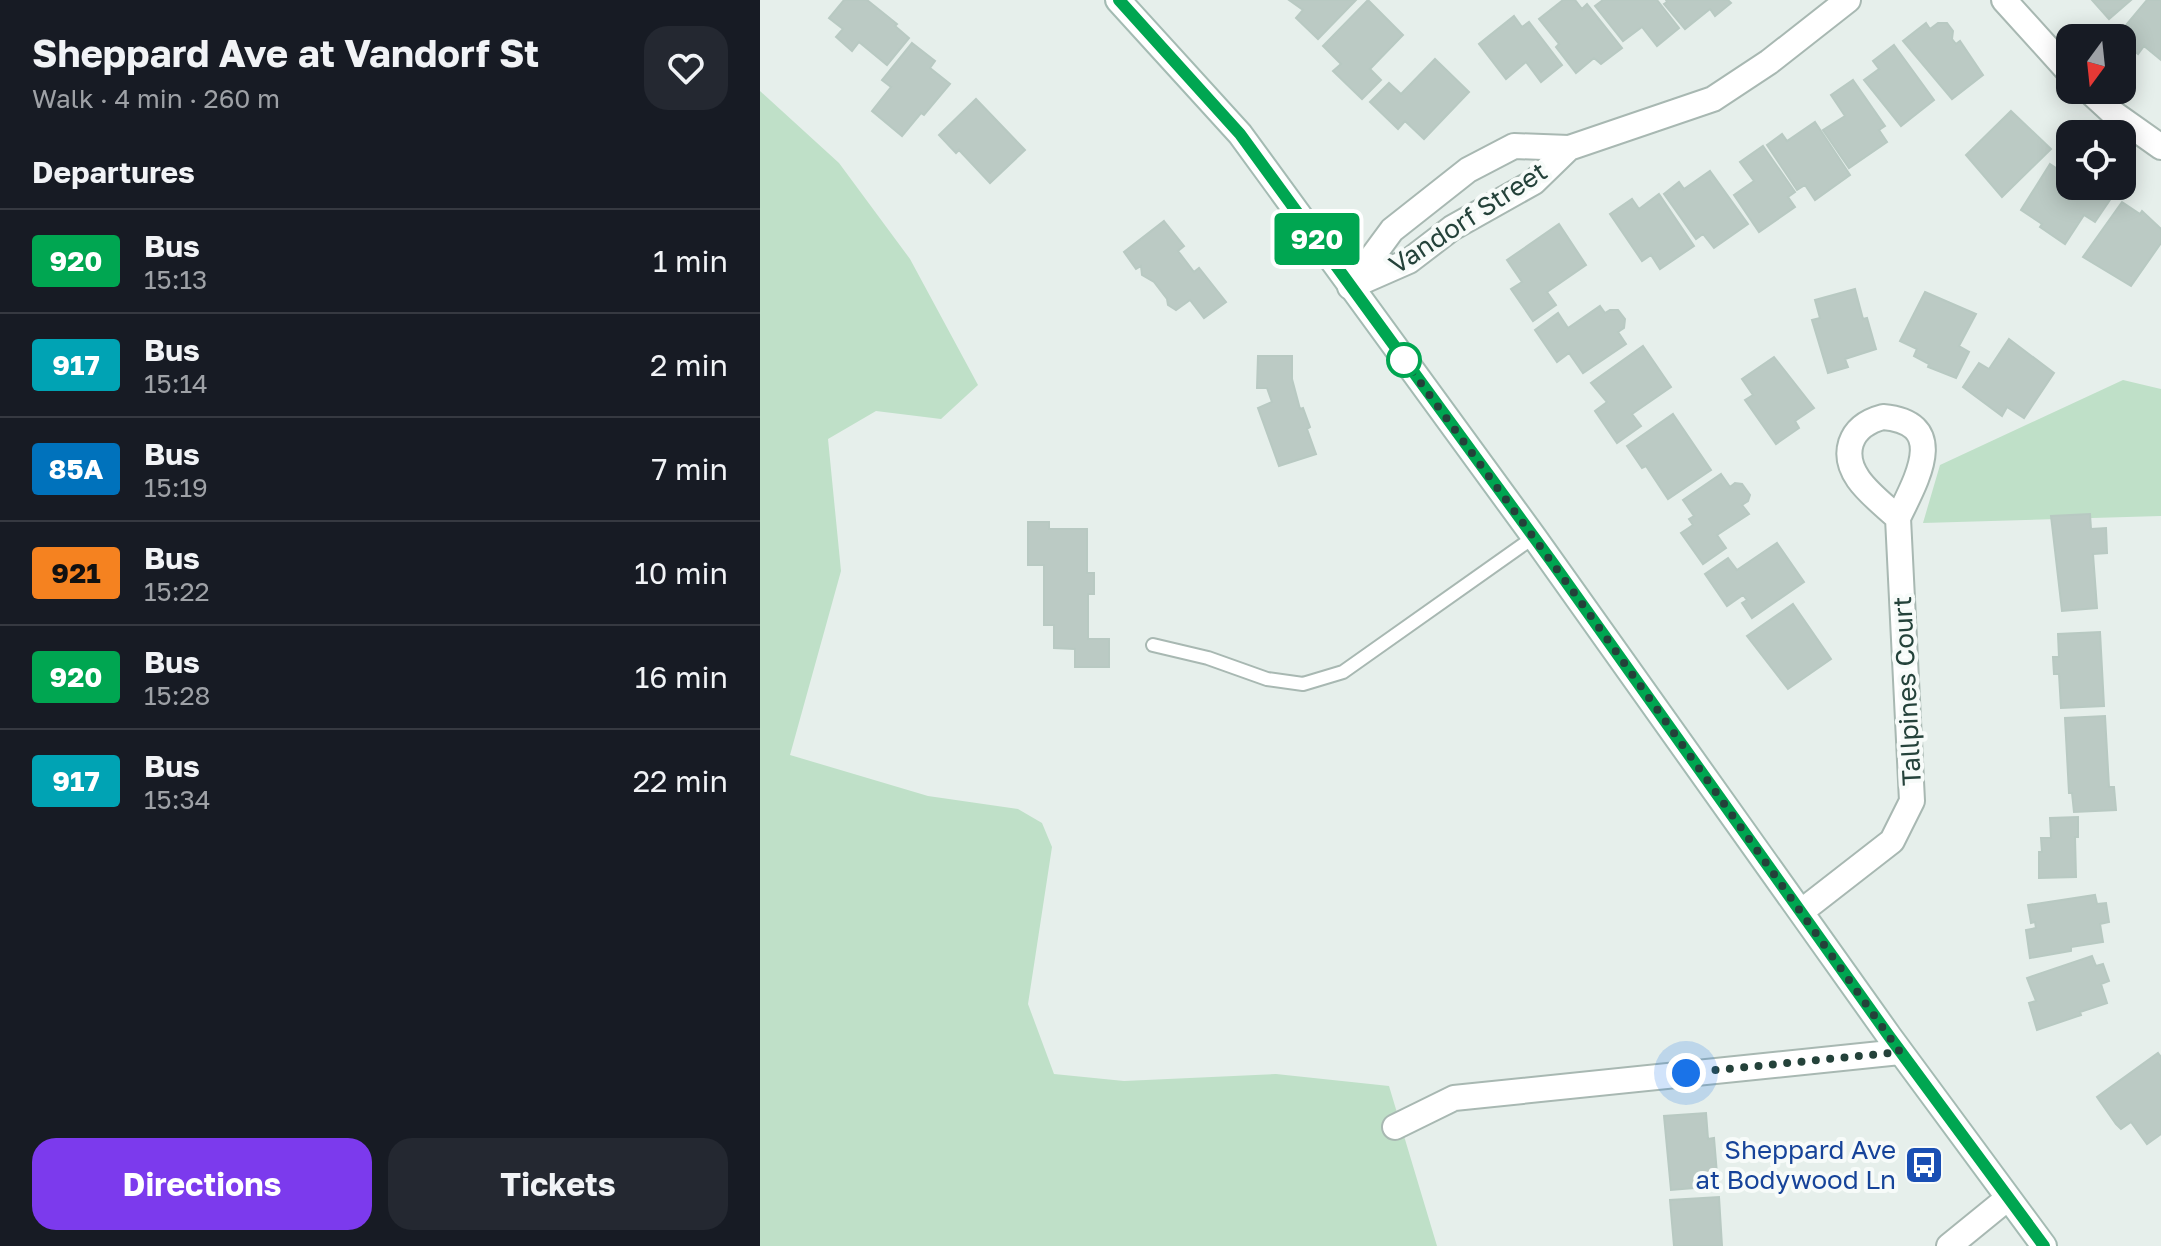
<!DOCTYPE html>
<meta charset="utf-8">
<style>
:root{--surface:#171b24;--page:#242831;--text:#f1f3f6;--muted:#9ea1a6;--line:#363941;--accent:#7c3aed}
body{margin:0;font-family:"Golos Text",sans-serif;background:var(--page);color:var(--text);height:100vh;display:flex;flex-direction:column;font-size:30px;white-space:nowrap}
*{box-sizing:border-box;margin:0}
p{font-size:26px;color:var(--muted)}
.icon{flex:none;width:44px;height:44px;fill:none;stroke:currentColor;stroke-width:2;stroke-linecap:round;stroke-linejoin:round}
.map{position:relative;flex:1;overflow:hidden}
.sheet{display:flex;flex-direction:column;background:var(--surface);width:760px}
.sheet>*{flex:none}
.badge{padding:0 16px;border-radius:6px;font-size:28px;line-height:52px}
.needle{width:52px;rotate:195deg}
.tools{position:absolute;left:1296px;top:24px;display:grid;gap:16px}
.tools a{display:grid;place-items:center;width:80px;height:80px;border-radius:16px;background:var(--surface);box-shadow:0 4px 20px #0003;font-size:40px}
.you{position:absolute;width:40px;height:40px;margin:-20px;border:6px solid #fff;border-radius:50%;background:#1a73e8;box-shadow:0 0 0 12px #1a73e833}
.map>.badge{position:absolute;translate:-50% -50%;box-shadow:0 0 0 4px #fff}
h2{padding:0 32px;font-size:30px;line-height:72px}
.round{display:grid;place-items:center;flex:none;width:84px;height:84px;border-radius:24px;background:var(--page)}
.headline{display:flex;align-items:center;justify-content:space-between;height:136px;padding:0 32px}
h1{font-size:38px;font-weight:700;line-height:60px}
.action{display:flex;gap:16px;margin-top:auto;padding:16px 32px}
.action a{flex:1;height:92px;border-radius:24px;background:var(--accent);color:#fff;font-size:32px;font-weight:700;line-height:92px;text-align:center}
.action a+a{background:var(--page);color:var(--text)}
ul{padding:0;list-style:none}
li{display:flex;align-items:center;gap:24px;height:104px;padding:0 32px;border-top:2px solid var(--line)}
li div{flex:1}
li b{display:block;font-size:30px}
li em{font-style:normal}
li .badge{min-width:88px;font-weight:700;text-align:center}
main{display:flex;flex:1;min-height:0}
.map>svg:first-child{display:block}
.green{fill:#bfe0c8}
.building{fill:#bbcac4;stroke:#b8c9c2;stroke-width:2}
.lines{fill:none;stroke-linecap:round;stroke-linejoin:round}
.lane-casing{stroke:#a8b8b2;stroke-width:16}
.street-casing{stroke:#a8b8b2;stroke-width:28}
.secondary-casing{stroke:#a4bbb3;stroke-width:28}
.lane{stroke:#fff;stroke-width:12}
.street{stroke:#fff;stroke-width:24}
.secondary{stroke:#fff;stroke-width:24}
.line-casing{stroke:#fff;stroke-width:18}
.line{stroke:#00a651;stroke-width:12}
.walk{stroke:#24423a;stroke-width:8;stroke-dasharray:0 14.4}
.stop-dot{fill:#fff;stroke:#00a651;stroke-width:4}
.labels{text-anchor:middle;stroke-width:8;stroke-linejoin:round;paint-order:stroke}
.street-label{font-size:26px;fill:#24423a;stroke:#f7fbf9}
.transit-label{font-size:26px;fill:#164399;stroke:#f7fbf9;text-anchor:end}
</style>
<main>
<section class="sheet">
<div class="headline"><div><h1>Sheppard Ave at Vandorf St</h1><p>Walk · 4 min · 260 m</p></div><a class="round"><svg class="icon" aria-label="heart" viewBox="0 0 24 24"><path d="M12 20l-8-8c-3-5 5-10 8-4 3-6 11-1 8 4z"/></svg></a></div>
<h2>Departures</h2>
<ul>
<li><span class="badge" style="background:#00a651;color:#fff">920</span><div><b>Bus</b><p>15:13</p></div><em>1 min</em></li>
<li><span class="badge" style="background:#00a3b4;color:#fff">917</span><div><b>Bus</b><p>15:14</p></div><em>2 min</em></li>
<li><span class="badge" style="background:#0072bc;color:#fff">85A</span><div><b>Bus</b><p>15:19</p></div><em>7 min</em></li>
<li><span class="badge" style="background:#f58220;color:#111">921</span><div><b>Bus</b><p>15:22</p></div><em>10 min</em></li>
<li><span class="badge" style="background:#00a651;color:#fff">920</span><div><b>Bus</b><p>15:28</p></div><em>16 min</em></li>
<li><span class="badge" style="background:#00a3b4;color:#fff">917</span><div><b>Bus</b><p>15:34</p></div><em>22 min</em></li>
</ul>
<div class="action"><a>Directions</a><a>Tickets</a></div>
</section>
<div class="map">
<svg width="1401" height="1246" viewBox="0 0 1401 1246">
<rect width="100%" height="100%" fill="#e6efeb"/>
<!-- green -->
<path class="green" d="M0,91L79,163L150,259L218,385L181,419L116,411L68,439L81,571L30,755L168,796L258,809L282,823L292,847L268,1004L294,1074L364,1081L516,1074L629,1086L677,1246H0Z
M1363,380L1401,389V516L1163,523L1180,465Z"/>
<!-- building -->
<path class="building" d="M84,0H107L137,24L135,26L149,38L127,65L99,42L92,51L76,37L83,29L69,18Z
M529,0H596L558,39L536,18L543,10Z
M608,0L643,35L610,69L621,80L602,99L573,71L581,64L563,46Z
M803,0H815L822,9L827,4L862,48L841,64L834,58L816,73L796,47L799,44L779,19Z
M843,0H897L919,28L897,46L882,27L863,41L835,6Z
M906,0H968L971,3L955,16L950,9L925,29L904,4L907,2Z
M1332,0H1371L1349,19Z
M1387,0H1401V60L1384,46L1378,54L1357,36Z
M754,16L762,27L769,22L802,65L781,82L766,62L746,79L719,44Z
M1166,23L1170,29L1178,23H1187L1193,31L1192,39L1196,44L1200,41L1223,75L1192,99L1143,41Z
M152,43L175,61L170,68L190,84L164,115L161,113L142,136L112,111L131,87L122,80Z
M1134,45L1174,100L1141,126L1104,80L1119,69L1113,61Z
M675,59L709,92L664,139L645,121L638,129L610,102L629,83L641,94Z
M1093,80L1125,126L1119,130L1127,142L1089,168L1063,130L1085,116L1071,95Z
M216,99L265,150L230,183L199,150L196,153L179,135Z
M1251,111L1291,149L1242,197L1206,155Z
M1055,122L1090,175L1055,200L1045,185L1037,190L1007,145L1022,134L1027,141Z
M1003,146L1035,192L1028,197L1035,207L999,232L974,195L994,181L980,162Z
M1290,164L1308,176L1310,173V186H1340L1352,197L1335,222L1324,215L1305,244L1280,227L1282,224L1261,210Z
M950,171L988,224L954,248L943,234L936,239L904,194L919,182L924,189Z
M899,194L934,246L900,269L891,255L882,261L850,214L872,199L879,209Z
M1362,202L1380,214L1382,211L1401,229V243L1371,286L1323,257Z
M404,221L424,246L418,251L434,272L439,268L466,302L444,318L430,300L416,310L408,305L407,299L394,282L382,275L381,266L376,269L364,252Z
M799,224L826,265L787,292L796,305L773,321L751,289L762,282L747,260Z
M1095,289L1103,319L1107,318L1116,349L1085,359L1088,367L1068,373L1052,320L1060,318L1055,300Z
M1165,292L1216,314L1199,346L1209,352L1196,378L1168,367L1169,364L1154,356L1157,349L1140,341Z
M840,306L845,313L850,310H858L865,319L864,328L858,332L866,344L823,373L809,353L797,362L775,330L798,313L808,328Z
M1249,339L1294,373L1264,418L1247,407L1242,416L1203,387L1219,363L1229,369Z
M883,346L911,387L872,414L881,426L857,443L835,411L847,402L831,383Z
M498,356H532V379L540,409L543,408L550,427L547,429L556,454L519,466L498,408L512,402L507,388H497Z
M1014,357L1054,408L1035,421L1039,428L1016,444L985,400L993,395L982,379Z
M913,414L951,470L908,499L886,466L882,468L867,446Z
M961,474L970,487L975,483L982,484L990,495L988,501L982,505L989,514L957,535L966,548L943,564L921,533L933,525L929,519L934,516L923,500Z
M1330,514L1331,529L1346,528L1347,553L1333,554L1337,608L1302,611L1291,516Z
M268,522H289V529H327V573H334V594H328V639H349V667H315V649L294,648V625H284V565H268Z
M1017,543L1044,582L992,618L982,603L987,600L983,595L967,606L945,574L968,558L977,570Z
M1033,604L1071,659L1028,689L987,636Z
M1340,632L1344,706L1301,708L1299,674H1294L1293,657H1299L1298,634Z
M1345,716L1349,787H1354L1356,810L1314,812L1312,793H1309L1305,718Z
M1318,817V837H1315L1316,877L1279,878V852H1282L1281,838H1291L1290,818Z
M1335,895L1337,904L1346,903L1349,922L1340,924L1343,942L1311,947V951L1270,958L1266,930L1276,928L1275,922L1271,923L1268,905Z
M1332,956L1336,966L1343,964L1349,981L1341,984L1347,1003L1320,1012L1321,1015L1277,1030L1269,1003L1276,1001L1267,978Z
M1398,1053L1401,1057V1134L1387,1144L1371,1122L1361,1129L1356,1124L1337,1097Z
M946,1113L948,1139L954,1138L958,1186L911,1190L904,1116Z
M959,1197L962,1246H914L910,1200Z"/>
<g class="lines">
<defs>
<path id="lane" d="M393,645L448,658L507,679L543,684L583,672L774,537"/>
<path id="street" d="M1244,0L1310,73
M1328,90L1353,113L1401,147
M592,286L649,261L692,228L774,182L809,148
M590,287L632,230L708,170L754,146L809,148L953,99L1009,62L1088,0
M1123,417C1191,423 1155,482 1138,518C1118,499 1081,475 1091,443C1096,428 1108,421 1123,417Z
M1042,911L1132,841L1152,801L1138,518
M635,1127L694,1098L1140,1052
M1189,1246L1248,1198"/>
<path id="secondary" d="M358,0L480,134L774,537L1129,1036L1284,1246"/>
</defs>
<!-- lane casing -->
<use href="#lane" class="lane-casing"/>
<!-- street casing -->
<use href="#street" class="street-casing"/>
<!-- secondary casing -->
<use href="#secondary" class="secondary-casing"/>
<!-- lane -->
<use href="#lane" class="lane"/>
<!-- street -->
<use href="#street" class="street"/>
<!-- secondary -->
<use href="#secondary" class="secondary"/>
</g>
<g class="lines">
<defs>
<path id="line" d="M359,0L480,134L792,562L1129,1036L1284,1246"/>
</defs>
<!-- line casing -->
<use href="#line" class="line-casing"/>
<!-- line -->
<use href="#line" class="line"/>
<!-- walk -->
<path class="walk" d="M644,360L828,612L1140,1052L926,1073"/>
</g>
<!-- icons -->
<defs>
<symbol id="bus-square" viewBox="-11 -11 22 22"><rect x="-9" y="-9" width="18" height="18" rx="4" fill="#1a4fb4" stroke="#f7fbf9"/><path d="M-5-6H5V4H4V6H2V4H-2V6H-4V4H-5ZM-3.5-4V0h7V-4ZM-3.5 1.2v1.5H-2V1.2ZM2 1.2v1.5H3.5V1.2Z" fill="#fff"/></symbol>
</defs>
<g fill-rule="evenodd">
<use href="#bus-square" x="1142" y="1143" width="44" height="44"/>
</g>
<!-- markers -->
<circle class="stop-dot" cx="644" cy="360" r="16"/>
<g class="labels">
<!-- street labels -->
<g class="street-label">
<text transform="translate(708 218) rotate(-33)" y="9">Vandorf Street</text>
<text transform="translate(1147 691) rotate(-93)" y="9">Tallpines Court</text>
</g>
<!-- transit labels -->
<g class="transit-label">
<text x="1136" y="1159">Sheppard Ave<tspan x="1136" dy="30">at Bodywood Ln</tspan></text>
</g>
</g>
</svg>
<div class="tools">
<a><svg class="needle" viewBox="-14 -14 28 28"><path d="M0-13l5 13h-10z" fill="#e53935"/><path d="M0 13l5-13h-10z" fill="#9ea1a6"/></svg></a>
<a><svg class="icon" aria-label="locate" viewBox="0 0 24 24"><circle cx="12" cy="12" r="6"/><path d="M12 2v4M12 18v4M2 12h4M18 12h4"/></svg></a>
</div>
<div class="you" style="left:926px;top:1073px"></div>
<b class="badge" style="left:557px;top:239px;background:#00a651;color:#fff">920</b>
</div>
</main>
